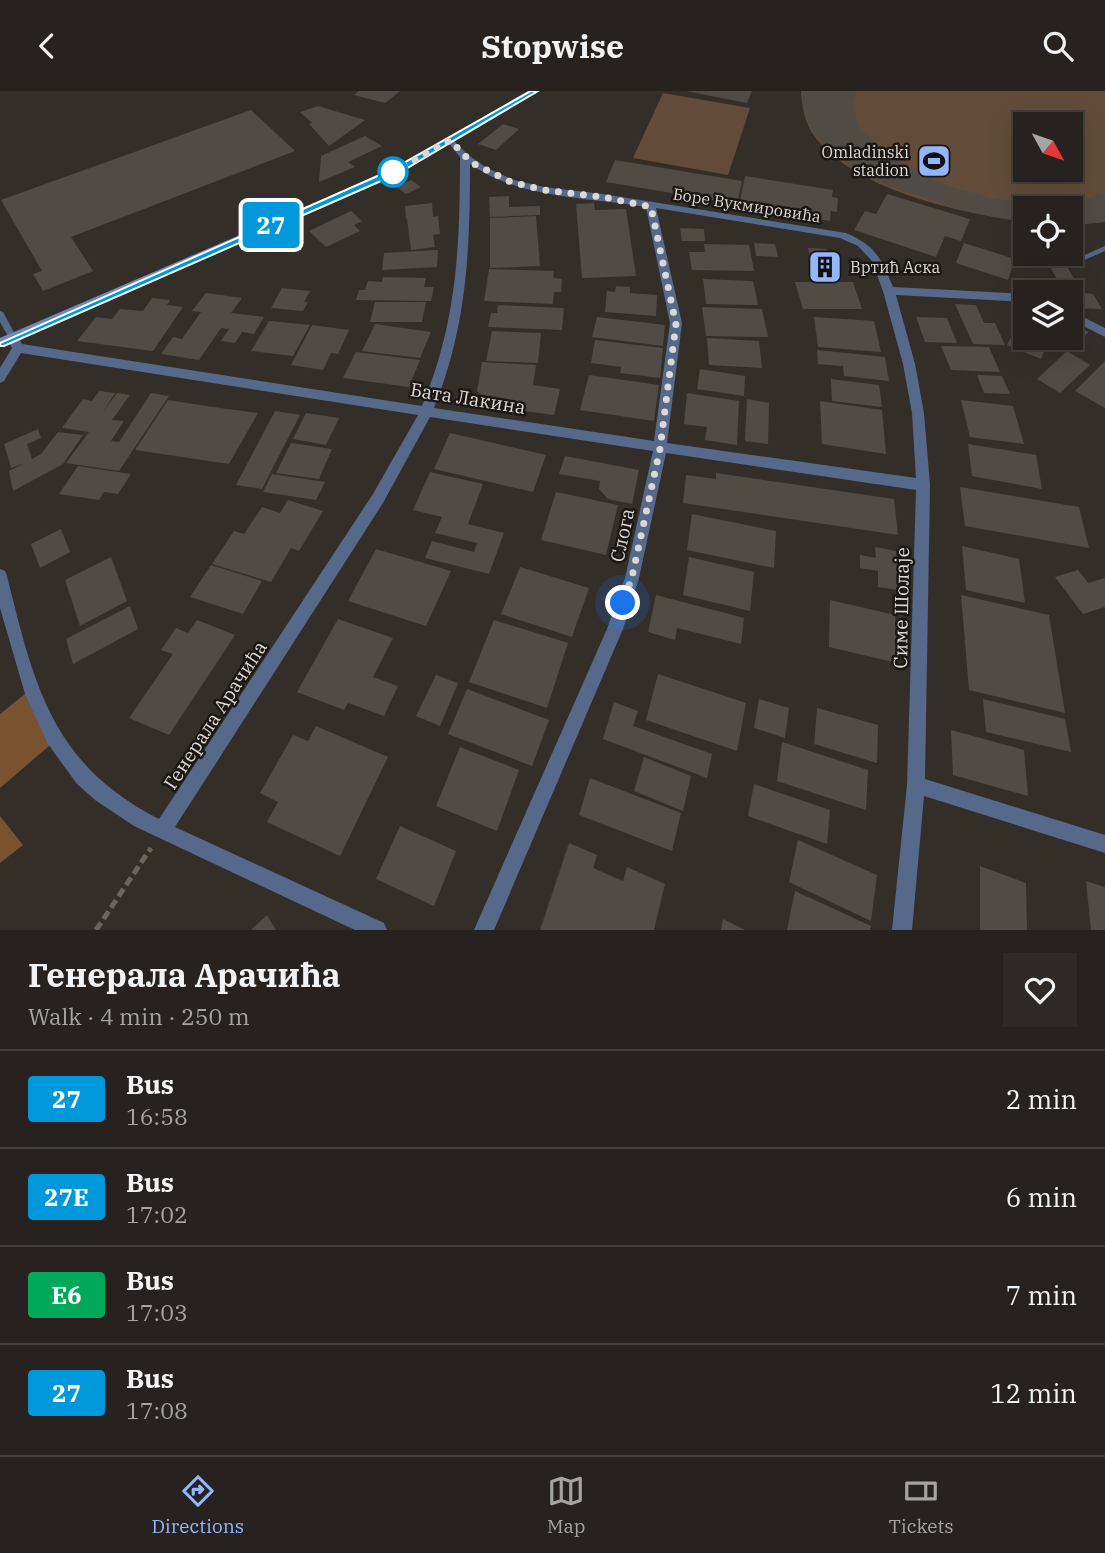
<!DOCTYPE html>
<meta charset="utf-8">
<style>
:root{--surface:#27221f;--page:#2f2a28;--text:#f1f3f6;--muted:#a4a4a4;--line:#433f3d;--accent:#92b7fd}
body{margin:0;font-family:"IBM Plex Serif",serif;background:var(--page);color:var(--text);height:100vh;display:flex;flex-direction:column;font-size:26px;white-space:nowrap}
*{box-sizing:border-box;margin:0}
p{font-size:23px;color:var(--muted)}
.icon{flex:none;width:38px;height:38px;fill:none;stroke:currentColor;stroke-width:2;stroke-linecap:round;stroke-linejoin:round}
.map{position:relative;height:839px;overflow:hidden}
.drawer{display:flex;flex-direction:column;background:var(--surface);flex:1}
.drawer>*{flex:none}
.badge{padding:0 14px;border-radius:5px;font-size:24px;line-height:46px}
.needle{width:46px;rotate:130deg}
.fabs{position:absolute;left:1013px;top:21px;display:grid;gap:14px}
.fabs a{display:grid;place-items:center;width:70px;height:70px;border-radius:0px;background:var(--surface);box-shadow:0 7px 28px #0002,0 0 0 2px var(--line);font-size:35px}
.you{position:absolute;width:35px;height:35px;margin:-18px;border:5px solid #fff;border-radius:50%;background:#1a73e8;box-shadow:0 0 0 10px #1a73e833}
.map>.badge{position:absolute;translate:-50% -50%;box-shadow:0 0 0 4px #fff}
.round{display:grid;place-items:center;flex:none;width:74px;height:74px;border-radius:0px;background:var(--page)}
.summary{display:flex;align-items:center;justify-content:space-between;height:119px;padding:0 28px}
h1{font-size:33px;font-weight:800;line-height:52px}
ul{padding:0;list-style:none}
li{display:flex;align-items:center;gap:21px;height:98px;padding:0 28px;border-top:2px solid var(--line)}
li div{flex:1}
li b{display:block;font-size:26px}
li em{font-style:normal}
li .badge{min-width:77px;font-weight:700;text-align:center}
header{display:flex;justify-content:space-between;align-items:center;height:91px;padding:0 28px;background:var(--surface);font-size:32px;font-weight:800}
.tabs{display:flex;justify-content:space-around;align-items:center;height:98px;border-top:2px solid var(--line);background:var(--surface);font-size:19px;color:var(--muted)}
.tabs a{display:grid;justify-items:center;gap:4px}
.tabs .selected{color:var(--accent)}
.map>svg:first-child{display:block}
.green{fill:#624c39;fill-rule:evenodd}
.forest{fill:#795330}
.building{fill:#514b45}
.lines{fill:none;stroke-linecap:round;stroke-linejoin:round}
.path{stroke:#69645f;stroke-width:5;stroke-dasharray:9 4.5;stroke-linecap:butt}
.service{fill:#56698b;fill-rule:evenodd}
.minor{fill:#56698b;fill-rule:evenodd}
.secondary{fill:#6b89bf;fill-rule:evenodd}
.line{fill:#0098da;stroke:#fff;stroke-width:2}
.walk{stroke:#dcd8d5;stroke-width:7;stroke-dasharray:0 12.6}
.stop-dot{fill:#fff;stroke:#0098da;stroke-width:3.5}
.labels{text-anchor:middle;stroke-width:5;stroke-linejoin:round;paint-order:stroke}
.far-poi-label{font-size:16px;fill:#dcd8d5;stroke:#1a1715;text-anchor:end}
.far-street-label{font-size:16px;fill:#dcd8d5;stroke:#1a1715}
.street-label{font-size:19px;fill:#dcd8d5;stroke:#1a1715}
</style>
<header><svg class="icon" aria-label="back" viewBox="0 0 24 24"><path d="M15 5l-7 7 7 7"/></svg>Stopwise<svg class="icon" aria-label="search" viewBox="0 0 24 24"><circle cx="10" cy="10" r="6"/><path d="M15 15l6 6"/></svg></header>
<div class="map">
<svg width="1105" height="839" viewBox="0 0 1105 839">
<rect width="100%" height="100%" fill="#342e29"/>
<!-- green -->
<path class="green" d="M801,0H1105V131L1071,134V117H1026L1025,131C962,122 856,100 815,46C805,33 802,16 801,0ZM1026,33H1071V79H1026Z
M663,2L750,17L728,84L633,67Z"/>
<!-- forest -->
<path class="forest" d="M30,599L55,650L0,697V623Z
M0,725L23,754L0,772Z"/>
<!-- building -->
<path class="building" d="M359,0H400L385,12L354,4Z
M686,0H752L747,12Z
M801,0H857L852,12L859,36L883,60L917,82L949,95L991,107L1035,113L1075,111L1105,102V131L1071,134V117H1026V131L1001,127L962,119L889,95L855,79L815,45L805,25Z
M318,15L365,29L329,55L309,33L312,32L300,21Z
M251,19L295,60L71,146L93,180L43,200L33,183L42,180L1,109Z
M503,33L519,38L496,59L478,53Z
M365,45L382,55L348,71L355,76L319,91L321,65Z
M615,69L742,90L737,113L606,91Z
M745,85L833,99L832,106L838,107L837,121L831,120L830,130L739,115Z
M411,89L421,96L406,103L397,96Z
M887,103L970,128L961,150L945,145L936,166L854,139L865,120L876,123Z
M509,105V116L540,115V124L490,126L489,106Z
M432,112L433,126L438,125L440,143L433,144L435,156L411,159L407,128L415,127L406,128L405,115Z
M594,112L595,119L626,118L636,185L582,187L576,113Z
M351,120L362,130L354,134L360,140L326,156L309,140Z
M536,125L540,175L490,177V127Z
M680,137L704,138L705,150H682Z
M754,152L775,153L778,166L756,165Z
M964,152L1015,168L1008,189L956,172Z
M704,153L749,154L754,180L692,179L689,161H705Z
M808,157L827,158L829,165L836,166L842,188L814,186Z
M438,159L437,176L382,179L384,162Z
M1043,163H1060L1082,202L1093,203L1102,218L1072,217L1071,201H1064Z
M489,178L554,180L553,187L562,188L561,201H554L553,213L484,210Z
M383,186L426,187L424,196H434L431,210L356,209L359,199H365L368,190L382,191Z
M703,188L753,190L758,214L706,213Z
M795,191H853L862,218H803Z
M616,195L630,196V202L657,204L656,225L605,221L607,200L615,201Z
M282,197L310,200L304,211H308L303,220L271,217Z
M206,202L242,207L231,222L264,226L254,243L242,241L235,252L221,250L229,238L221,237L199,269L161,263L173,246L182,248L201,221L192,220Z
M152,207L170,209L167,214L183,216L153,260L77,250L96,226L112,228L120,218L143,220Z
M375,211H426L422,231H370Z
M955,213L976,214L984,232H995L1005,254L973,253Z
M498,214L564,217L562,239L488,236L491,222H497Z
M702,216L762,218L768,246L706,245Z
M597,226L665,234L663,255L592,246Z
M814,226L874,230L881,261L818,256Z
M916,226L947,227L957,252L925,251Z
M269,230L310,234L293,265L251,260Z
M1019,230L1026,233V247H1050L1041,268L1007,254Z
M1071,231L1089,241L1079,250L1071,246Z
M375,233L431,241L420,267L362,260Z
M312,234L349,239L338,263L331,262L323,279L291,274Z
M492,240L541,242L538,272L486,270Z
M707,247L759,250L762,277L709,274Z
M595,249L663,257L660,287L620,282L621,276L591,272Z
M941,255L989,256L1000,281L951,279Z
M817,259L885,266L889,290L844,285L843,275L818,273Z
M1067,260L1090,274L1060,302L1037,288Z
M356,261L420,269L409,296L343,287Z
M1105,270V317L1075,300Z
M482,271L536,274L533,294L560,298L554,324L495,316L477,300Z
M700,278L745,285L744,305L697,298Z
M589,284L659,294L654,330L580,319Z
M977,284L1002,285L1010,303L984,302Z
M831,288L879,294L882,316L832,310Z
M99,300L115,302L103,321L117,302L130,304L112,329L124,330L111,350L119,351L151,302L169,305L119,380L66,372L89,341L62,337L83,308L92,310Z
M687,302L739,310L737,354L705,349L707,336L684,333Z
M747,308L769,312L768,353L745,350Z
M168,309L213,316L258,322L229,373L135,359Z
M961,309L1013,315L1024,353L970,346Z
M820,310L882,319L886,363L822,353Z
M275,320L300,324L262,398L236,394Z
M306,322L339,327L326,354L293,348Z
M38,338L41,347L27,353L32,368L41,363L58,341L83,344L63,373L13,400L9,380L25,372L11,377L4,353Z
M450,342L546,364L533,401L434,378Z
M291,352L332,358L319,388L276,382Z
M968,353L1036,364L1042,398L972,385Z
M565,365L639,379L632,413L608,408L599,398L600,390L559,383Z
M78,375L131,383L118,403L104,401L99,409L59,403Z
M430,381L483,393L468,433L504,442L489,483L425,467L432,450L474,461L477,452L435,442L442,426L413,419Z
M716,382L894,408L898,444L683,412L686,384L716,388Z
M272,383L325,391L316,409L263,401Z
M960,396L1079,416L1089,457L965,435Z
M556,401L618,414L606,464L541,449Z
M288,409L323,420L299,460L291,457L271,491L212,473L234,440L244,443L262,416L280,422Z
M692,423L776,440L774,477L687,459Z
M61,438L70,461L40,477L31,453Z
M962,455L1019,468L1025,512L966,499Z
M875,456L896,460L898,499L878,496V480L860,477V464L876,467Z
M376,458L451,480L426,535L348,510Z
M111,466L127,510L80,535L65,489Z
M689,466L754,481L750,520L683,504Z
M211,474L262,490L243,523L190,506Z
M520,476L589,497L572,546L501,523Z
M1078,479L1088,492L1105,487V516L1083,523L1055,486Z
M656,504L744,527L741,553L677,537L675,549L648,541Z
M961,504L1049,524L1065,622L969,599Z
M830,509L895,524L897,572L829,556Z
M130,515L138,538L73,573L66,548Z
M338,528L393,547L373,586L398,595L384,625L348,612L344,619L297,601Z
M197,529L235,544L169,644L129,627L173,563L161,559L176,537L188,542Z
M494,529L568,552L547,617L469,591Z
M658,583L746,612L737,660L646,629Z
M436,584L458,592L440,635L416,625Z
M467,598L549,629L532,675L448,643Z
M759,608L789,617L785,647L754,637Z
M983,608L1065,628L1071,661L986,641Z
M614,611L638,620L633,635L712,663L707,687L603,648Z
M817,617L878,634L877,672L814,653Z
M316,635L388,666L340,765L267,731L278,711L260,702L293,644L308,650Z
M951,639L1024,659L1028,705L953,684Z
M782,651L868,679L866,719L777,690Z
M460,656L519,679L497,740L436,715Z
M644,666L691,685L683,720L634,700Z
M590,687L681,722L672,760L579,724Z
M754,693L830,719L827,753L748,725Z
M400,735L456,760L434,815L376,788Z
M798,749L877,784L871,830L789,791Z
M569,752L597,764L593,777L623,790L627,776L665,793L654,839H540Z
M980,775L1026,792L1027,839H980Z
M1086,790L1105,796V839H1091Z
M795,800L871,835L870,839H787Z
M267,824L276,839H251Z
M723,828L745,839H721Z"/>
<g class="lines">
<!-- path -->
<path class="path" d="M96,839L151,757"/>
<!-- service -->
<path class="service" d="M1105,155V160L1082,170L1078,167Z
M0,220L3,221L17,247L16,249H10L9,247L0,231Z"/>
<!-- minor -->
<path class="minor" d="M450,46L468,64L487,77L514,89L544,96L603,103L846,142C876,155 881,167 893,196L1026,203V211L896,204L915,273L924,322L930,394L925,688L1105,744V762L924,705L912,839H892L907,694L916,399L666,362L639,487L623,538L494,839H474L607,538L625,487L653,360L430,326L383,412L175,736L384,832L387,839H355L134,735L95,709L77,693L48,653L25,603L0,517V478L5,480L7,485C34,594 52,674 159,728L373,403L418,324L21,262L4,290L0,292V277L12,257L7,247L13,243L17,244L22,253L422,315C457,232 460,155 460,66L446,49ZM470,73C520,108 588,106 646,116L670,232L654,350L434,317C467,235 470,160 470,73ZM656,117L840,147L858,155L872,170L883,200L903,273L912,322L916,387L667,352L682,232Z
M1071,220L1105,237V246L1071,229Z"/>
<!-- secondary -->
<path class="secondary" d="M528,0H538L397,83L0,256V247L391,79Z"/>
</g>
<!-- line -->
<path class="line" d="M531,0H538L397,83L4,255H0V252L391,79Z"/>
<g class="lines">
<!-- walk -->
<path class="walk" d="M393,81L450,49L472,72L511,91L544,99L603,106L651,116L676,233L660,358L632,486L623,512"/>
</g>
<!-- icons -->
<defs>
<symbol id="stadium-square" viewBox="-11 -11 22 22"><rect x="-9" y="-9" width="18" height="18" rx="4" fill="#92b7fd" stroke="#1a1715"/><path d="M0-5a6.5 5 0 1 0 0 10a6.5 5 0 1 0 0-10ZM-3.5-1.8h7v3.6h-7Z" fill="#111"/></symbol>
<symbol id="building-square" viewBox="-11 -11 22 22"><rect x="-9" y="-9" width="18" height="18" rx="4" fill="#92b7fd" stroke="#1a1715"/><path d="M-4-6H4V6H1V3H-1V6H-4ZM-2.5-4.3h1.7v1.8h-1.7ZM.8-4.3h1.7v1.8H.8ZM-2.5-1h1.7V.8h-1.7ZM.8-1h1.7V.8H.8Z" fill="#111"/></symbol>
</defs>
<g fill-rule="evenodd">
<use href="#stadium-square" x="915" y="51" width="38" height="38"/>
<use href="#building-square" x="806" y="157" width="38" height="38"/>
</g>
<!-- markers -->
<circle class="stop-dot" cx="393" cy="81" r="14"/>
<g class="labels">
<!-- far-poi labels -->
<g class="far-poi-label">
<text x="909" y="67">Omladinski<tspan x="909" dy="18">stadion</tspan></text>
<text x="850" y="182" text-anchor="start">Вртић Аска</text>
</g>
<!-- far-street labels -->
<g class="far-street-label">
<text transform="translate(747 114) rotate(9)" y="6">Боре Вукмировића</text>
</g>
<!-- street labels -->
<g class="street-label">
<text transform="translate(468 307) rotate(9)" y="7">Бата Лакина</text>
<text transform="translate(622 444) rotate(-78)" y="7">Слога</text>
<text transform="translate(901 517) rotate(-89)" y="7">Симе Шолаје</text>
<text transform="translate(215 624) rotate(-57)" y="7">Генерала Арачића</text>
</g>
</g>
</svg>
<div class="fabs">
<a><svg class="needle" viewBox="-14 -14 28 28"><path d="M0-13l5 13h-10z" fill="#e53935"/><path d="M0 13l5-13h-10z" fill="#a4a4a4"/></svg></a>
<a><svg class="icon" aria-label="locate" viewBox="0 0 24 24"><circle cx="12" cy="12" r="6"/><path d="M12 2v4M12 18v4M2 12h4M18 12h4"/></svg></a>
<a><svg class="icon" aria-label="layers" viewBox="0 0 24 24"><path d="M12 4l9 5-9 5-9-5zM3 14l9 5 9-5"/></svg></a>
</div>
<div class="you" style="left:623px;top:512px"></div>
<b class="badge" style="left:271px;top:134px;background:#0098da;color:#fff">27</b>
</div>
<section class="drawer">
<div class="summary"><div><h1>Генерала Арачића</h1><p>Walk · 4 min · 250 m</p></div><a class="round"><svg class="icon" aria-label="heart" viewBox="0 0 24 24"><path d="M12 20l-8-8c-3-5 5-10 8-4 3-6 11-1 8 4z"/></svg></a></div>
<ul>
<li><span class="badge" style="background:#0098da;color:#fff">27</span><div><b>Bus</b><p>16:58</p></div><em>2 min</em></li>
<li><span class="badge" style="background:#0098da;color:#fff">27E</span><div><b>Bus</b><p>17:02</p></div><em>6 min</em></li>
<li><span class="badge" style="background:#00a859;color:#fff">E6</span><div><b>Bus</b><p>17:03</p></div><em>7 min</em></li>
<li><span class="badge" style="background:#0098da;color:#fff">27</span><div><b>Bus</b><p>17:08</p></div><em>12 min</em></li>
</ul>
</section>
<nav class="tabs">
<a class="selected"><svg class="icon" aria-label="directions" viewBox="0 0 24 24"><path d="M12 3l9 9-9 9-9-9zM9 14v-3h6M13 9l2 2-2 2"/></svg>Directions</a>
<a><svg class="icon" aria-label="map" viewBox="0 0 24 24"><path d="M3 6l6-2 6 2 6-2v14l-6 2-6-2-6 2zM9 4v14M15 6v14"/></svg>Map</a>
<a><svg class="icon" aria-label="tickets" viewBox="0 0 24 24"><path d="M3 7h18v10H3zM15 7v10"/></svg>Tickets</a>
</nav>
